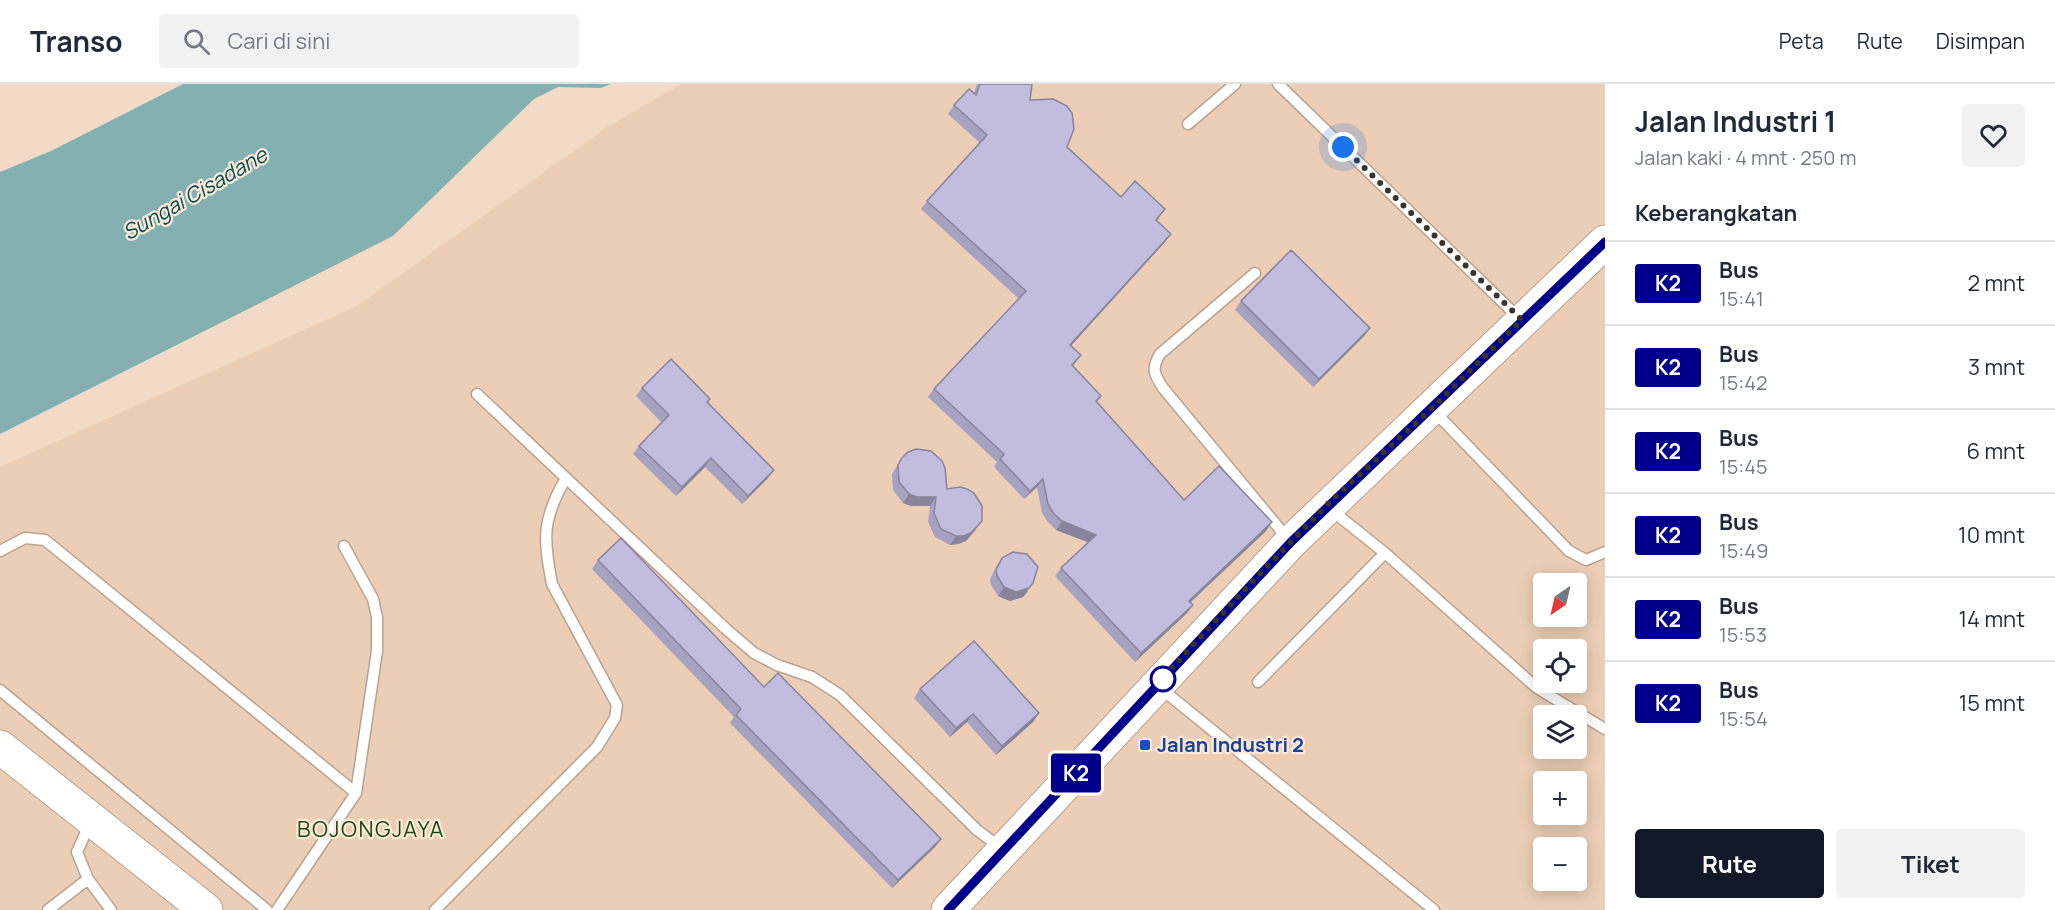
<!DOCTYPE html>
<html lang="id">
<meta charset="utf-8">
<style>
:root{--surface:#fff;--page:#f2f2f3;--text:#1f2937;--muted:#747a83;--line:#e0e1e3;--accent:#111827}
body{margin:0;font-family:Manrope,sans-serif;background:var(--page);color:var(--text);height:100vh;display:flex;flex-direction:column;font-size:22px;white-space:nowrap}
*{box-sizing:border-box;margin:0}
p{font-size:20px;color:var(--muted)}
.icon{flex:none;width:33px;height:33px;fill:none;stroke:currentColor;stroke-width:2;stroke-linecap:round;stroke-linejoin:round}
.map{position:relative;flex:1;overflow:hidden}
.drawer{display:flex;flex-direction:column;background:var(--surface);width:450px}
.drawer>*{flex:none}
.badge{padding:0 12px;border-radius:4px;font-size:21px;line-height:39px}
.needle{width:39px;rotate:214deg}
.controls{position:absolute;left:1533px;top:489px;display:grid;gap:12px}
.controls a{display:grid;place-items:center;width:54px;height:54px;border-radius:6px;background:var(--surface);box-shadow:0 3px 15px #0003;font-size:30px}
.you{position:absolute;width:30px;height:30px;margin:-15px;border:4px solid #fff;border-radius:50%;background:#1a73e8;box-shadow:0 0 0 9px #1a73e833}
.map>.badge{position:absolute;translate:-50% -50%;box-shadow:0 0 0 3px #fff}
h2{padding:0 30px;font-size:22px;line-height:54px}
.round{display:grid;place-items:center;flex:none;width:63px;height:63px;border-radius:6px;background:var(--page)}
.summary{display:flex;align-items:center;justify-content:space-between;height:102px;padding:0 30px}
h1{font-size:28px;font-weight:700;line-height:45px}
.action{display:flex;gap:12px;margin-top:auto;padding:12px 30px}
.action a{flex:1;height:69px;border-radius:6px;background:var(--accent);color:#fff;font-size:24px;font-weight:700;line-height:69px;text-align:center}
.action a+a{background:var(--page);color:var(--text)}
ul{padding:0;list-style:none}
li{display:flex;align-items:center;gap:18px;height:84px;padding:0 30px;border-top:2px solid var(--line)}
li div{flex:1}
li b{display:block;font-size:22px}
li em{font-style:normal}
li .badge{min-width:66px;font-weight:700;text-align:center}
header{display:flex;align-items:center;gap:36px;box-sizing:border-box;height:84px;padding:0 30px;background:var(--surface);border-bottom:2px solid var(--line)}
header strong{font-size:28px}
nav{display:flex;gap:33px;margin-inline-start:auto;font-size:21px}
.search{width:420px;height:54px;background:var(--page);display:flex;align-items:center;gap:15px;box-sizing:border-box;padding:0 21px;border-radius:6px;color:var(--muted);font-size:22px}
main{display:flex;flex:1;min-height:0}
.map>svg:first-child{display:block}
.built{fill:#ebceb5;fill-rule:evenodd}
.water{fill:#83b1b1}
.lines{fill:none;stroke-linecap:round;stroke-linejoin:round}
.lane-casing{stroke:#b9a290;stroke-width:13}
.primary-casing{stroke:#b9a290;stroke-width:35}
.lane{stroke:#fff;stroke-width:10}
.primary{stroke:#fff;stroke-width:33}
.wall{fill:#a7a2c0}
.shaded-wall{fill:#88849c}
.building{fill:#c2bcdf;stroke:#88849c;stroke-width:1.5}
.line-casing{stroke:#fff;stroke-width:14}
.line{stroke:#00008b;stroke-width:9}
.walk{stroke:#3b322a;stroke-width:6;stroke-dasharray:0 10.8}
.stop-dot{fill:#fff;stroke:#00008b;stroke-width:3}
.transit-dot{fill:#1a4fb4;stroke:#fce9d9;stroke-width:2}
.labels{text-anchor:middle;stroke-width:4.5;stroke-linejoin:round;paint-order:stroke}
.transit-label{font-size:20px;font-weight:bold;fill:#164399;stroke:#fce9d9;text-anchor:start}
.water-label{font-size:21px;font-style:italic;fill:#074e50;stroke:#fce9d9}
.quarter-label{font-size:22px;letter-spacing:1.5px;fill:#1c4c14;stroke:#fce9d9}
</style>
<header>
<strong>Transo</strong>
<div class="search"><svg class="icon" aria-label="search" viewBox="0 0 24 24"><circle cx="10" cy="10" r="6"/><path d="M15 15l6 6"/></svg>Cari di sini</div>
<nav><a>Peta</a><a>Rute</a><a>Disimpan</a></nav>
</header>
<main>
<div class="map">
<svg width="1605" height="826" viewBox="0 0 1605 826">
<rect width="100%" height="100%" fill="#f2dac7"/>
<!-- built -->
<path class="built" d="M681,0H1605V826H0V383L357,222L606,44ZM1544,500H1576V532H1544ZM1544,566H1576V598H1544ZM1544,632H1576V664H1544ZM1544,698H1576V730H1544ZM1544,764H1576V796H1544Z"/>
<!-- water -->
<path class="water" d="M183,0H611L601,4L558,3L534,15L393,152L0,350V88L51,67Z"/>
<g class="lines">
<defs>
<path id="lane" d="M1278,0L1519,234
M1188,40L1235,0
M1255,189L1160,270C1151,285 1154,290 1163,304L1288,455
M477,310L726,545L754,569L777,581L812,593L840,611L977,746L1001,764
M1434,327L1569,467L1586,476L1605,468
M1333,424L1340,433L1385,469L1537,604L1605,645
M0,467L25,454L45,456L356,709
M1258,598L1385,469
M1159,603L1434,826
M0,606L267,826
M88,795L111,826
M48,826L88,795L77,768L90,739
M277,826L356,709L377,567V533L373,515L344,462
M435,826L597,663L615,634L617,621L552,500C543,454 542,435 566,394"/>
<path id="primary" d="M0,663L206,826
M948,826L1291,458L1605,158"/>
</defs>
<!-- lane casing -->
<use href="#lane" class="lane-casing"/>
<!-- primary casing -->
<use href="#primary" class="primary-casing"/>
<!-- lane -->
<use href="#lane" class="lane"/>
<!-- primary -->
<use href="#primary" class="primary"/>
</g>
<!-- wall -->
<path class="wall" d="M977,0H1032L1030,16L1067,63L1121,113L1159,134L1157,137L1165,158L1071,262L1081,271L1073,282L1101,312L1097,318L1184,416L1272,438L1266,447L1191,518L1193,521L1187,529L1135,578L1055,492L1061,484L1088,458L1056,446L1048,438L1042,429L1037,403L1024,415L994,383L997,378L928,313L934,305L1019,215L921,125L927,117L980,59L948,30L954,21L974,9Z
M1241,217L1370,244L1364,252L1313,303L1235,226Z
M642,304L710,315L707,319L768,394L742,420L705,383L676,412L633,370L639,362L662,339L636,312Z
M902,374L947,405L976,446L966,457L958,460L950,461L935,453L928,438L930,422H911L903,419L893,406L892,390Z
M1002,474L1028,508L1023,513L1010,517L998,512L991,501L990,495L996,483Z
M598,476L764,603L941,755L935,763L892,804L730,639L734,633L592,485Z
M920,605L1039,629L1033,638L996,671L967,638L950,653L914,614Z"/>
<!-- shaded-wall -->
<path class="shaded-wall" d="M1171,150L1165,158L1064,269L1070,261Z
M1370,244L1364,252L1313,303L1319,295Z
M711,374L705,383L676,412L682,403Z
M774,386L768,394L742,420L748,412Z
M1043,395L1037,403L1024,415L1030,407Z
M909,410L936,413L930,422H911L903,419Z
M982,437L966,457L958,460L950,461L956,452Z
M1062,437L1096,451L1090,459L1056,446Z
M1272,438L1266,447L1183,525L1189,517Z
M1033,499L1023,513L1010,517L998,512L1004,503Z
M1193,521L1187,529L1135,578L1141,569Z
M1039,629L1033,638L996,671L1002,662Z
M973,630L967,638L950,653L956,644Z
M941,755L935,763L892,804L898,796Z"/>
<!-- building -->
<path class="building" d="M980,0H1032L1030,16L1053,15L1067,22L1072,29L1074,45L1067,63L1121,113L1135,97L1165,125L1156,136L1171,150L1070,261L1081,271L1072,281L1101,312L1096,317L1184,416L1219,382L1272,438L1189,517L1193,521L1141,569L1061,484L1096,451L1062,437L1054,430L1048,420L1043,395L1030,407L1000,375L1004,370L934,305L1026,207L927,117L987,51L954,21L969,5L976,11Z
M1291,166L1370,244L1319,295L1241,217Z
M671,275L710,315L707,318L774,386L748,412L711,374L682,403L639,362L669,331L642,304Z
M916,365L931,367L942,377L945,384L947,405L960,403L967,405L974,409L982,422V437L972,448L964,452H956L941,445L934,429L936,413H917L909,410L899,398L898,381L902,374L908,368Z
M621,454L764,603L778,589L941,755L898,796L736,631L741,625L598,476Z
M1013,468L1027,470L1038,483L1033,499L1029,504L1016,508L1004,503L997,492L996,486L1002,474Z
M974,557L1039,629L1002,662L973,630L956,644L920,605Z"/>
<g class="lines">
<defs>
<path id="line" d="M948,826L1291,458L1605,158"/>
</defs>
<!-- line casing -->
<use href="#line" class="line-casing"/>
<!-- line -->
<use href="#line" class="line"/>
<!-- walk -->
<path class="walk" d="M1163,595L1156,601L1251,499L1329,419L1432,324L1522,236L1343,63"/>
</g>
<!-- markers -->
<circle class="stop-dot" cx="1163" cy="595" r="12"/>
<rect class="transit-dot" x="1139" y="655" width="12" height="12" rx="3"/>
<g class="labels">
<!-- transit labels -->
<g class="transit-label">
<text x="1157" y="668">Jalan Industri 2</text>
</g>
<!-- water labels -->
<g class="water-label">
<text transform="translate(195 110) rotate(-30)" y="7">Sungai Cisadane</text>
</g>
<!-- quarter labels -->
<g class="quarter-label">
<text x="371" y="753">BOJONGJAYA</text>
</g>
</g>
</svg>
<div class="controls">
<a><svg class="needle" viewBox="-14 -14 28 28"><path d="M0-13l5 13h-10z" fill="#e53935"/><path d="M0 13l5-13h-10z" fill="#747a83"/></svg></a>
<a><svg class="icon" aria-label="locate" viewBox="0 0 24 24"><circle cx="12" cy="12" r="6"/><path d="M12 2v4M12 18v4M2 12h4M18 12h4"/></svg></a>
<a><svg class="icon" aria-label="layers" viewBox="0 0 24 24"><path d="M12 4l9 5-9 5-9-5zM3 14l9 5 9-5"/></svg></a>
<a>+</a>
<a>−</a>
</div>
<div class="you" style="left:1343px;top:63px"></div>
<b class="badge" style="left:1076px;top:689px;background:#00008b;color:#fff">K2</b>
</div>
<section class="drawer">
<div class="summary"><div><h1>Jalan Industri 1</h1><p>Jalan kaki · 4 mnt · 250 m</p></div><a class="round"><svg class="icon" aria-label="heart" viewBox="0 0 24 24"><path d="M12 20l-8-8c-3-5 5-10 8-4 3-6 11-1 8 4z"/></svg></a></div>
<h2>Keberangkatan</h2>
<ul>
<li><span class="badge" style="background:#00008b;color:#fff">K2</span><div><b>Bus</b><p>15:41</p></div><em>2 mnt</em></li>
<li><span class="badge" style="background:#00008b;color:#fff">K2</span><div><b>Bus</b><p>15:42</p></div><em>3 mnt</em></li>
<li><span class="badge" style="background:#00008b;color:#fff">K2</span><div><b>Bus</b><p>15:45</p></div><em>6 mnt</em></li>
<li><span class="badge" style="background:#00008b;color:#fff">K2</span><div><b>Bus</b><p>15:49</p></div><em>10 mnt</em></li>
<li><span class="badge" style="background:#00008b;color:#fff">K2</span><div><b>Bus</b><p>15:53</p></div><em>14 mnt</em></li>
<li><span class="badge" style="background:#00008b;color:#fff">K2</span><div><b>Bus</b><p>15:54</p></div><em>15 mnt</em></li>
</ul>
<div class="action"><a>Rute</a><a>Tiket</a></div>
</section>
</main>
